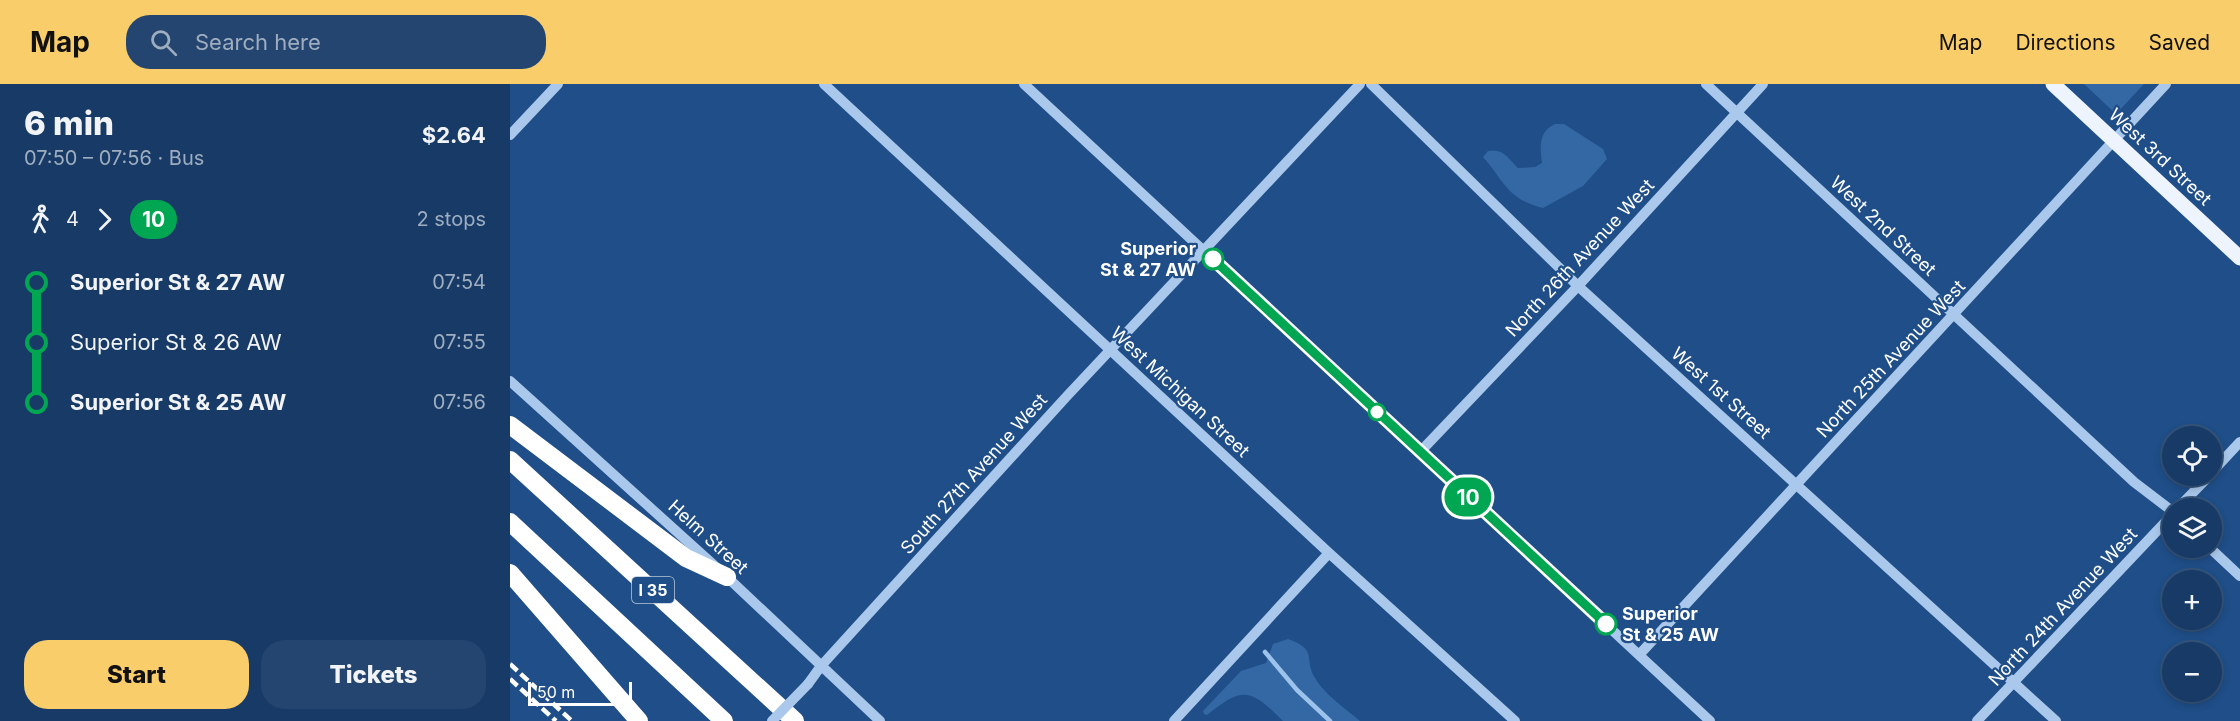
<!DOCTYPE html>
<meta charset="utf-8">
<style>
:root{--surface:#173a66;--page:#24456f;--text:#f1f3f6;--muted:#9eadbf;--line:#36547a;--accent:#f9cd69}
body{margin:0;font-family:Inter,sans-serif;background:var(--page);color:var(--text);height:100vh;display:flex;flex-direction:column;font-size:22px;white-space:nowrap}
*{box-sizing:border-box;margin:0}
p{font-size:20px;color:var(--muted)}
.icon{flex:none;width:33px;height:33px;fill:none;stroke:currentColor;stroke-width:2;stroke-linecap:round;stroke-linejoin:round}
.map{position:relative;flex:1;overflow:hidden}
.panel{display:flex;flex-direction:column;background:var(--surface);width:510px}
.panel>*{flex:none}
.badge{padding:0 12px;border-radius:20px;font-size:21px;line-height:39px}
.buttons{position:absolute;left:1652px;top:342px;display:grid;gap:12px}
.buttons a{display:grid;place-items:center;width:60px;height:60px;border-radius:50%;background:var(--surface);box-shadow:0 3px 9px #0003,0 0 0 2px var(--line);font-size:30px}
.scale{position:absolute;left:18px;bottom:15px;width:104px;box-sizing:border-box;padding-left:6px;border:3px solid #fff;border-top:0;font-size:16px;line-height:21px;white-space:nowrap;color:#fff;-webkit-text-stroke:4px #1f4e88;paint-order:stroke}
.map>.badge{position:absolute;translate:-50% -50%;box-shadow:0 0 0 3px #fff}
.legs{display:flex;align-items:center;gap:9px;height:66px;padding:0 24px;font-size:20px}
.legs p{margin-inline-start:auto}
.head{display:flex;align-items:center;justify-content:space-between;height:102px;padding:0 24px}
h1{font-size:33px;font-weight:800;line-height:45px}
.cta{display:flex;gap:12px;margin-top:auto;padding:12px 24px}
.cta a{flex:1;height:69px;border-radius:24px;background:var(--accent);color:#111;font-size:24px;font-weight:800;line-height:69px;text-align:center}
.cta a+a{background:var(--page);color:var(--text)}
ul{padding:0 24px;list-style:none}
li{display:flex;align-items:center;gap:21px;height:60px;font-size:22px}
li i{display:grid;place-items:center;width:9px;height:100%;margin:0 8px;background:currentColor}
li i::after{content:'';width:15px;height:15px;margin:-8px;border:4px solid;border-radius:50%;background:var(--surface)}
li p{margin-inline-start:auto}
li:first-child i{background:linear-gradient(#0000 50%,currentColor 0)}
li:last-child i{background:linear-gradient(currentColor 50%,#0000 0)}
header{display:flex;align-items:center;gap:36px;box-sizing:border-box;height:84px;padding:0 30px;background:var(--accent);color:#111}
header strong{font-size:28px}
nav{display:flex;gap:33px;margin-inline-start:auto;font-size:21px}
.search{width:420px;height:54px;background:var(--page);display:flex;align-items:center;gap:15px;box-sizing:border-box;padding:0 21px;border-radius:24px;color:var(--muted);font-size:22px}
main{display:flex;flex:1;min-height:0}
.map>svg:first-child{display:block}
.green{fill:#3368a5}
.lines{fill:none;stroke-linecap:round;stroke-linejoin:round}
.stream{stroke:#9dc3ec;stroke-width:4.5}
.minor{stroke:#a9c8eb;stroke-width:10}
.major{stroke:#eef4fe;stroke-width:15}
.highway{stroke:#fff;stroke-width:18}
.rail{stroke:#fff;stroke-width:4.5;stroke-dasharray:10 4.5;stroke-linecap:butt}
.minor-bridge{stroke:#a9c8eb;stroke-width:10}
.line-1-casing{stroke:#fff;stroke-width:14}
.line-1{stroke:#00a651;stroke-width:9}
.stop-1-dot{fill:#fff;stroke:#00a651;stroke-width:3}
.labels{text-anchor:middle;stroke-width:4.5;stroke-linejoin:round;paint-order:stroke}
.shield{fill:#1f4e88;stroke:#bccadb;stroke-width:1.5}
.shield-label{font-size:16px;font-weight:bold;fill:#fff}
.street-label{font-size:18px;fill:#fff;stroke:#1f4e88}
.stop-label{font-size:18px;font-weight:bold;fill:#fff;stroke:#1f4e88;text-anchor:end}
</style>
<header>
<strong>Map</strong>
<div class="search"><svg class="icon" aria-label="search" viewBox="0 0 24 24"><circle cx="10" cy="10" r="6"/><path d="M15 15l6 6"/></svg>Search here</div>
<nav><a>Map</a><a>Directions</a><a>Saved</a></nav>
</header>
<main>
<section class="panel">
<div class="head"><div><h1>6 min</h1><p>07:50 – 07:56 · Bus</p></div><b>$2.64</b></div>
<div class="legs"><svg class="icon" aria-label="walk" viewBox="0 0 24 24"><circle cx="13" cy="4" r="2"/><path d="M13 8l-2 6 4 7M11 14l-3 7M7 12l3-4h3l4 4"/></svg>4<svg class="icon" aria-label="forward" viewBox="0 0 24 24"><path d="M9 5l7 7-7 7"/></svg><b class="badge" style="background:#00a651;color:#fff">10</b><p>2 stops</p></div>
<ul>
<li><i style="color:#00a651"></i><b>Superior St &amp; 27 AW</b><p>07:54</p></li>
<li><i style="color:#00a651"></i><span>Superior St &amp; 26 AW</span><p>07:55</p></li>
<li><i style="color:#00a651"></i><b>Superior St &amp; 25 AW</b><p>07:56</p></li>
</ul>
<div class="cta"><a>Start</a><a>Tickets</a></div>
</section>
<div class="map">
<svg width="1730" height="637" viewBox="0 0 1730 637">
<rect width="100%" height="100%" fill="#1f4e88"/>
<!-- green -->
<path class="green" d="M1574,0H1634L1606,30Z
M1045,40H1054L1093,65L1097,75L1073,102L1033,124C997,115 995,98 973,73L978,67C993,64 998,74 1008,84L1025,83L1032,79C1030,63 1028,48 1045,40Z
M778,555C809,566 793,574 805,594C815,611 835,624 850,637H773C740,604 733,602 697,631L694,630L693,627L731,587L756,579L763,560Z"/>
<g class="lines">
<!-- stream -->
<path class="stream" d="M755,568L787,606L820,637"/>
<!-- minor -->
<path class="minor" d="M314,0L819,469L1005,637
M514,0L1200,637
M861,0L1068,202L1546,637
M1196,0L1624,398L1662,427
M0,51L48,0
M0,297L217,493L370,637
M910,368L1068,202L1253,0
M1701,389L1730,358
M1668,424L1699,392
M1700,464L1730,492
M1129,571L1656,0
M298,600L311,582L557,312L850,0
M664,637L819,469
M1467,637L1662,431"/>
<!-- major -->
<path class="major" d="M1543,0L1730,174"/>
<!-- highway -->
<path class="highway" d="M0,341L176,474L217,493
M0,376L285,637
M0,438L214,637
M0,489L129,637"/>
<!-- rail -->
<path class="rail" d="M0,580L62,637
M0,595L46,637"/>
<!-- minor-bridge -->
<path class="minor-bridge" d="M262,637L298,600"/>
</g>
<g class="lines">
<defs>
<path id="line-1" d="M703,175L1096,540"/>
</defs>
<!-- line-1 casing -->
<use href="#line-1" class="line-1-casing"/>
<!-- line-1 -->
<use href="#line-1" class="line-1"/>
</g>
<!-- markers -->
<g class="stop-1-dot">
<circle cx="703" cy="175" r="10"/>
<circle cx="867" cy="328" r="8"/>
<circle cx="1096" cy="540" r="10"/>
</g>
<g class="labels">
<!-- shield labels -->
<rect class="shield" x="122" y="493" width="42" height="26" rx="4.5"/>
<g class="shield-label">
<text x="143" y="512">I 35</text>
</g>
<!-- street labels -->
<g class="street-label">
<text transform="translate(1650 73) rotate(43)" y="6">West 3rd Street</text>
<text transform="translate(1373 142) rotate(43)" y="6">West 2nd Street</text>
<text transform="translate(1070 174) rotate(-47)" y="6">North 26th Avenue West</text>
<text transform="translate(1381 275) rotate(-47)" y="6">North 25th Avenue West</text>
<text transform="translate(670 308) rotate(43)" y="6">West Michigan Street</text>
<text transform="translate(1211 309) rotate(42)" y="6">West 1st Street</text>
<text transform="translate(464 390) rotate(-48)" y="6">South 27th Avenue West</text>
<text transform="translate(198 453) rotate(42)" y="6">Helm Street</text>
<text transform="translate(1553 523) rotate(-47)" y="6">North 24th Avenue West</text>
</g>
<!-- stop labels -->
<g class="stop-label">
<text x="686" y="171">Superior<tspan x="686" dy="21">St &amp; 27 AW</tspan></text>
<text x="1112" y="536" text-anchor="start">Superior<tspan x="1112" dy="21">St &amp; 25 AW</tspan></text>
</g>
</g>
</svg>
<div class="buttons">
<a><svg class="icon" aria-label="locate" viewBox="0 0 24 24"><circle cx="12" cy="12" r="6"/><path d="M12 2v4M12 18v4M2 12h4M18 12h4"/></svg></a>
<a><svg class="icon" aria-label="layers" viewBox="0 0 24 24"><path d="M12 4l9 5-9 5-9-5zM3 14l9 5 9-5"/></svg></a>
<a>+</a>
<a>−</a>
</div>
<div class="scale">50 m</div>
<b class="badge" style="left:958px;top:413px;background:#00a651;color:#fff">10</b>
</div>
</main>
